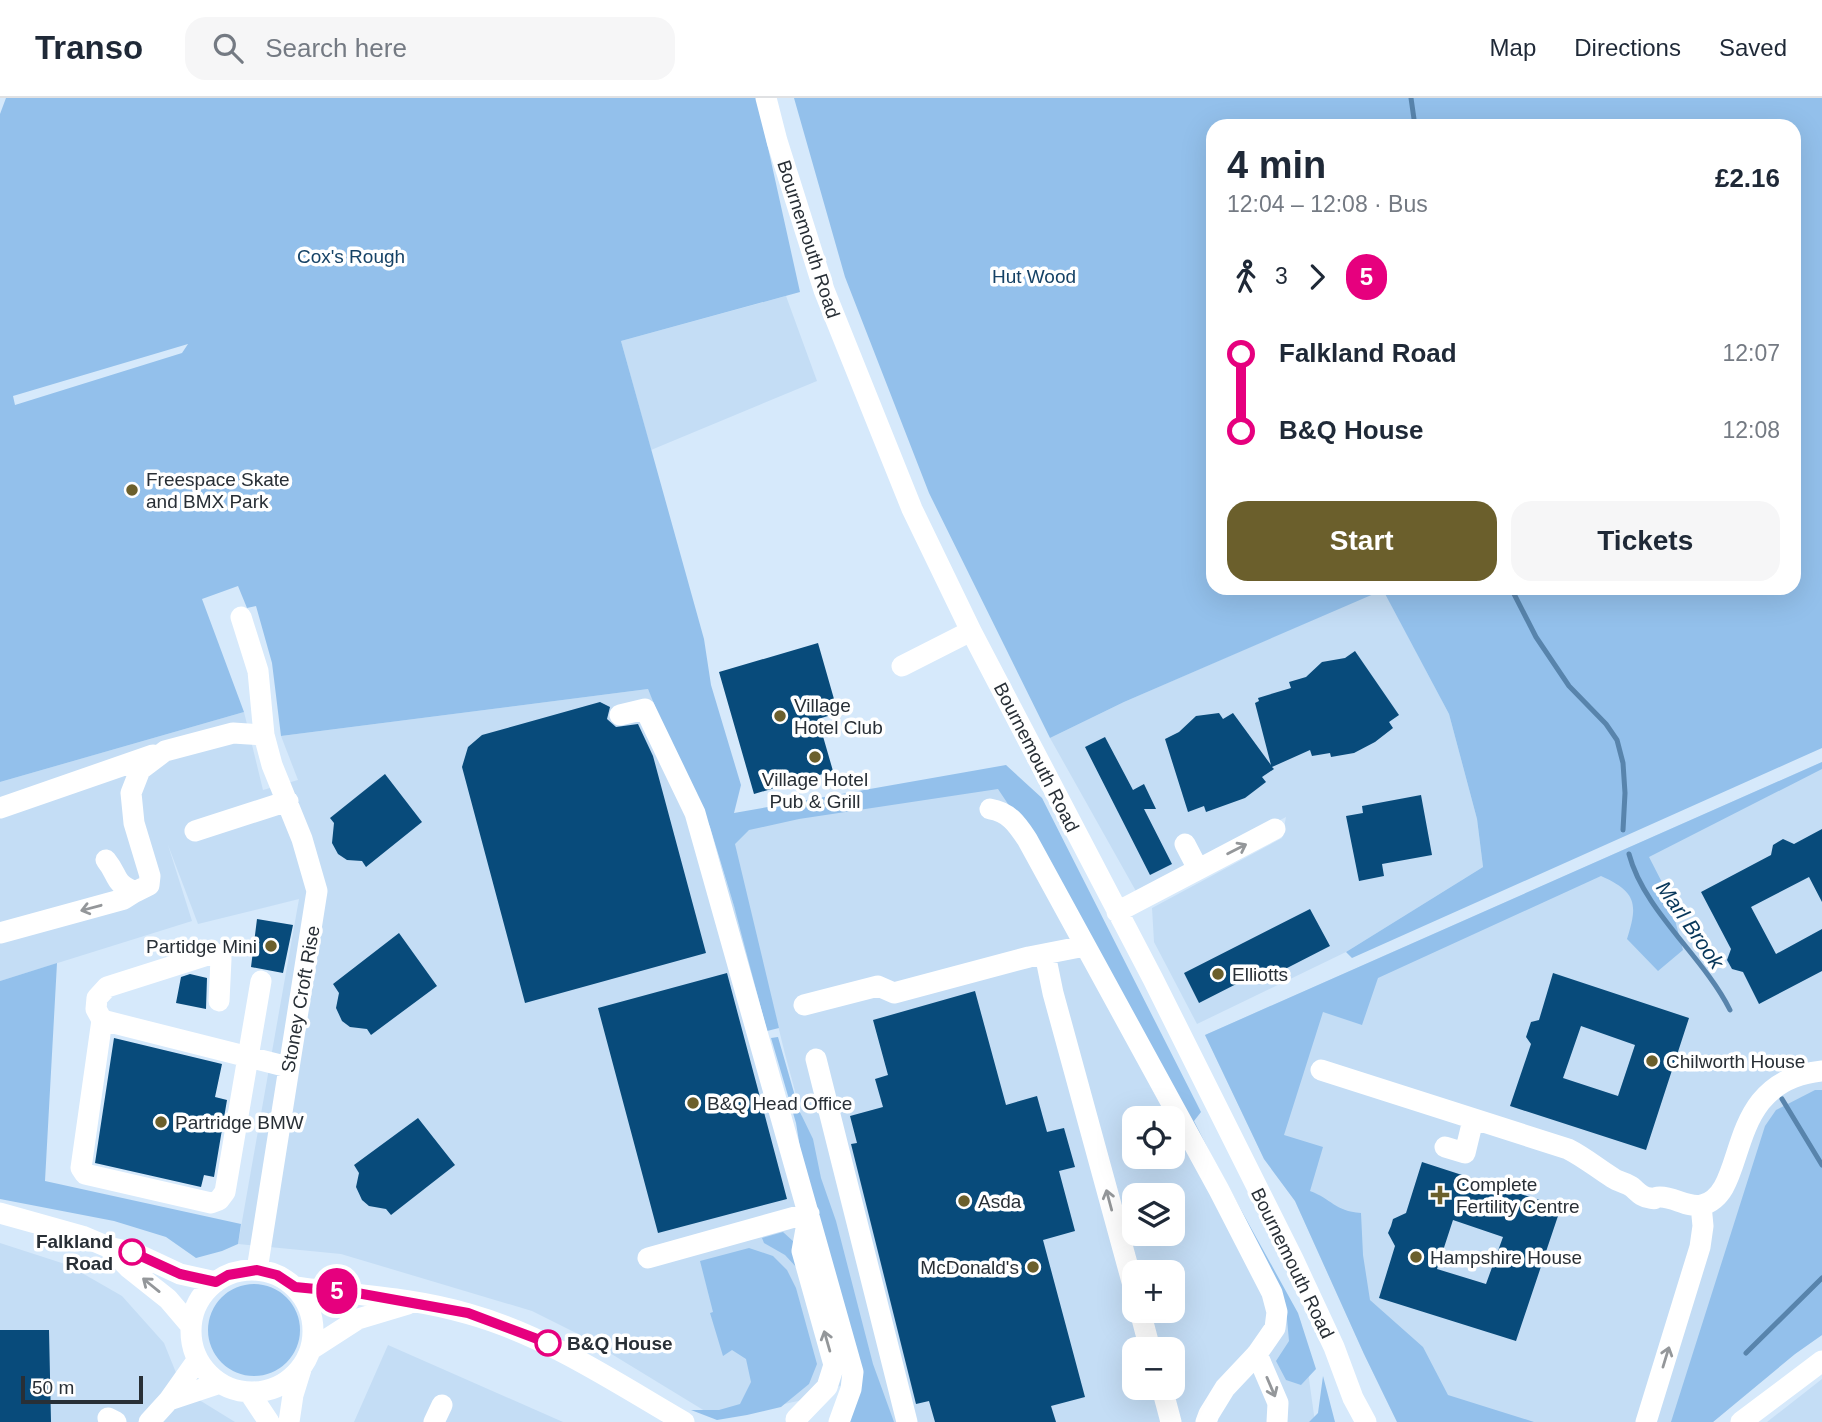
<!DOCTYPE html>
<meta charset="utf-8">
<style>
:root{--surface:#fff;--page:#f6f6f7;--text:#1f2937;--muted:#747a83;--line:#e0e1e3;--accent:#6b5f2c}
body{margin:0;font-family:Helvetica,sans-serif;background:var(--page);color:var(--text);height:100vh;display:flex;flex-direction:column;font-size:26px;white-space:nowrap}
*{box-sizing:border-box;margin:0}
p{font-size:23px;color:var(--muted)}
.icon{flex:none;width:38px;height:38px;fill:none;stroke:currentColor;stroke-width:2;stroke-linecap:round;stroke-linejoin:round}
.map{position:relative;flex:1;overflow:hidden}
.side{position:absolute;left:1206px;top:21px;width:595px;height:476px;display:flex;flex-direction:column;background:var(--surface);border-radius:21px;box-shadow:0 7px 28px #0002}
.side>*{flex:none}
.badge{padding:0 14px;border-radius:23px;font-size:24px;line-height:46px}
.fabs{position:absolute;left:1122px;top:1008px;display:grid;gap:14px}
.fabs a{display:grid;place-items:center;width:63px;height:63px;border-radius:14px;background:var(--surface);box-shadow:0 7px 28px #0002;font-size:35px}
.scale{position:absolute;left:21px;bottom:18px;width:122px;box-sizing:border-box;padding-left:7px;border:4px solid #282f36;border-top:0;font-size:19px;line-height:24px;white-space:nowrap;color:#282f36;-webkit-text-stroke:5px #fff;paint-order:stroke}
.map>.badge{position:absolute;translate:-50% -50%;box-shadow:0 0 0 4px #fff}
.legs{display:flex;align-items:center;gap:10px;height:77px;padding:0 21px;font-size:23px}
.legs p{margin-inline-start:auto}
.overview{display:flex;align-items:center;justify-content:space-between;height:119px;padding:0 21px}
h1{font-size:38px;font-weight:700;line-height:52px}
.cta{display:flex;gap:14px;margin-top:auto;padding:14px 21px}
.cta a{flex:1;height:80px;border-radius:21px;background:var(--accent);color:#fff;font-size:28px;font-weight:700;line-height:80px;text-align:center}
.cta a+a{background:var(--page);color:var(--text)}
ul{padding:0 21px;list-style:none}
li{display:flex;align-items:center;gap:24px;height:77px;font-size:26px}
li i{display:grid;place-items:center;width:10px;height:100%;margin:0 9px;background:currentColor}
li i::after{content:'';width:18px;height:18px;margin:-9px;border:5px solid;border-radius:50%;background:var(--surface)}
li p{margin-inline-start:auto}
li:first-child i{background:linear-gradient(#0000 50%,currentColor 0)}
li:last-child i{background:linear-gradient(currentColor 50%,#0000 0)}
header{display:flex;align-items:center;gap:42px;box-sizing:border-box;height:98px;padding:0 35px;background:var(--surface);border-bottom:2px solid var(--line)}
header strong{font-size:33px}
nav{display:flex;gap:38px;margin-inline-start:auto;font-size:24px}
.search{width:490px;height:63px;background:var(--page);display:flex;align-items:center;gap:18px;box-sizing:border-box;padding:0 24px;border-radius:21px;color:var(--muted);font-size:26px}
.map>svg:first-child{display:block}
.built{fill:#c4ddf5;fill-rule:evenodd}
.green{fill:#93c0eb;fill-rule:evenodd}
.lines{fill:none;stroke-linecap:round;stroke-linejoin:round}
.stream{stroke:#5884ac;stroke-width:5}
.building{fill:#084b7b;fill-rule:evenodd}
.minor{stroke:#fff;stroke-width:21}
.oneway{stroke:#94979a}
.line-1-casing{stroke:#fff;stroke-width:16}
.line-1{stroke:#e6007e;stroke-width:10}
.poi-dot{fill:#6b5f2c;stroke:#fff;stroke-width:2.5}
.stop-1-dot{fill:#fff;stroke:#e6007e;stroke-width:3.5}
.labels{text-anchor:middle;stroke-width:7;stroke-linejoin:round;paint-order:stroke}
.street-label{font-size:19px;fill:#282f36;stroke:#fff}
.park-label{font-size:19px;fill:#154266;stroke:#fff}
.poi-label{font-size:19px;fill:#282f36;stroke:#fff;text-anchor:start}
.stop-label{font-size:19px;font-weight:bold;fill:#282f36;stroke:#fff;text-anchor:end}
.water-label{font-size:21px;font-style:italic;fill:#08375a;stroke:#fff}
</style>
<header>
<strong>Transo</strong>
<div class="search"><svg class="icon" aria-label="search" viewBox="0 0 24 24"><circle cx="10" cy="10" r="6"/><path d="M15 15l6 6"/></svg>Search here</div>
<nav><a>Map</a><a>Directions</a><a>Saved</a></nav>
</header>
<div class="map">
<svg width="1822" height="1324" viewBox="0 0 1822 1324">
<rect width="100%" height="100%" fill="#d6e9fb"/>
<!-- built -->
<path class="built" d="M786,198L817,283L651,352L621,243Z
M1383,491L1449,616L1477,721L1483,769L1346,854L1197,926L1154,844L1152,810L1282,740L1286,719L1137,795L1050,640L1124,604Z
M648,591L707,723L743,836L767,936L865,1279L798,1303L718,1321L582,1238L532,1213L341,1156L238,1146L299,801L198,826L168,747L192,823L0,883V684L244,614L263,692L298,682L281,638Z
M1822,664V1237L1795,1256L1713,1324H1397L1364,1256L1295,1103L1264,1061L1205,937Z
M1013,685L1301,1224L1315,1324H884L785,956L727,720ZM1134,1020H1172V1059H1134ZM1134,1097H1172V1136H1134ZM1134,1174H1172V1213H1134ZM1134,1251H1172V1290H1134Z
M0,1145L68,1167L122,1198L164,1245L183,1292L235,1324H0Z
M388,1247L563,1324H354Z
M1822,1281V1324H1767Z"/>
<!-- green -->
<path class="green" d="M6,0H757L800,194L621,243L704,541L711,587L741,687L734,715L1006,667L1042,700L1201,1014L1194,1023L1215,1065L1042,757L998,691L799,721L749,732L735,746L779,930L767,933L734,808L710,729L669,643L648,591L281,638L272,565L256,508L247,510L238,488L202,501L244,614L0,684V16ZM188,246L182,255L15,307L13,298Z
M794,0H1822V650L1352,860L1346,854L1483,769L1477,721L1449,616L1383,492L1124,604L1050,640L929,395L845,179ZM1213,28H1794V490H1213Z
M1822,664V671L1649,759L1668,796L1683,852L1658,873L1627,841C1638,806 1637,794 1601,778L1378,880L1362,927L1323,914L1284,1037L1323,1049L1310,1093C1332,1101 1334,1113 1361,1115L1363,1157L1370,1202L1423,1249L1448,1297L1534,1324H1397L1364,1256L1295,1103L1264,1061L1205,937Z
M57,865L45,1083L241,1126L238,1146L222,1153L196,1160L166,1139L114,1123L0,1101V883Z
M778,939L799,1012L813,1041L821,1080L836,1123L873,1266L894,1324H849L857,1297L803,1068L796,1025L771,940Z
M1815,992H1822V1237L1795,1256L1713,1324H1671L1765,1028L1776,1012Z
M1230,1092L1298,1215L1316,1271L1301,1287L1286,1282L1276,1263L1289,1243L1286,1210Z
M783,1134L794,1144L797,1170L785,1157L764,1145L762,1140Z
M749,1150L773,1158L787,1172L796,1190L817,1266L809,1286L781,1309L747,1317L717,1322L691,1312H719L740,1306L751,1284L746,1261L732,1252L723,1258L710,1215L713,1214L700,1163Z
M208 1232a46 46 0 1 1 92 0a46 46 0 1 1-92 0Z
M1323,1278L1335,1324H1309L1318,1315Z"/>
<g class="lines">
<!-- stream -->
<path class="stream" d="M1411,0L1415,28
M1511,490L1536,539L1569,588L1606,626L1617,642L1623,665L1625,695L1623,732
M1629,756C1644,813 1703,858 1730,912
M1782,1001L1822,1067
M1746,1255L1822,1180"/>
</g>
<!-- building -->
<path class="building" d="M818,545L838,615L818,621L833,673L754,696L719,574Z
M1355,553L1399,617L1389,624L1393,630L1375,644L1354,655L1331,659L1330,655L1312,658L1310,652L1272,669L1274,671L1262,679L1266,684L1245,700L1206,714L1204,708L1188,714L1165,641L1179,634L1196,618L1219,615L1223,621L1233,615L1271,667L1255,605L1259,603L1258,600L1291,590L1289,584L1306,579L1322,564L1345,560Z
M600,604L610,609L607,621L616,629L638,626L653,658L706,855L525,905L462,669L468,649L482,637Z
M1105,639L1133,692L1144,686L1156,711H1144L1172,766L1150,777L1085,649Z
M385,676L422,724L366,769L362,763L347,762L338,756L332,745L334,725L330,720Z
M1421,697L1432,757L1382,766L1384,778L1359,783L1346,718L1363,715L1362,708Z
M1822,731V804L1809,779L1751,809L1776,856L1822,831V873L1759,906L1743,874L1732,871L1727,862L1731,851L1701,794L1771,757L1773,747L1783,741L1794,746Z
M1310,811L1330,848L1256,886L1252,878L1199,905L1184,875Z
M257,821L293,827L283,875L251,869Z
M399,835L437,888L371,937L367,931L350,929L342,923L336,910L339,895L333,886Z
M727,875L787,1101L658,1135L598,910Z
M1553,875L1689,920L1646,1052L1510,1008L1531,946L1526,939L1531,924L1539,922ZM1581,928L1635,947L1618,998L1563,980Z
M190,876L207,880L206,911L176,905L181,879Z
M975,893L1006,1007L1037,998L1047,1034L1064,1030L1075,1069L1059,1073L1075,1133L1043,1142L1085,1299L1051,1308L1056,1324H935L929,1303L916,1306L851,1046L857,1045L850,1018L883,1009L875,981L888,977L873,922Z
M114,940L222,966L215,999L227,1002L214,1079L204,1077L201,1089L95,1065Z
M418,1020L455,1067L391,1117L386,1111L369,1108L362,1102L356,1089L359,1075L354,1067Z
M1422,1064L1561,1109L1516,1243L1379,1200L1395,1148L1388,1135L1391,1128L1393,1121L1406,1115ZM1453,1122L1503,1139L1486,1186L1437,1171Z
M0,1232H49L51,1324H0Z"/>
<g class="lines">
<!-- minor -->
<path class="minor" d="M766,0L777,43L824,192L912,411L971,533L1153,881L1293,1161L1334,1249L1353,1300L1366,1324
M241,519L258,573L264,637L272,667L302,741L317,793L257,1172
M902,568L971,533
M620,617L645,611L695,715L853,1274L851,1291L839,1324
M0,710L153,657
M990,711C1009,714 1017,726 1027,741L1219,1092L1272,1195L1277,1214L1275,1230L1257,1256L1225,1290L1209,1316L1206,1324
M195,733L288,703
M1185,746L1198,771
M135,794L149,787L150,778L134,725L131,695L140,672L165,653L233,635L264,637
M1117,814L1275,731
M0,835L124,801L135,794C113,785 119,778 106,762
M1045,856L1053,895L1134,1191
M219,903L221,861L214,855L107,889L97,900L96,911L102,922L81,1070L85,1076L211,1105L219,1102L225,1094L261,883
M804,907L878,888L894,895L1029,859L1085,848
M102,922L288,969
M816,961L907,1324
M1321,972L1568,1051C1584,1059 1597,1070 1613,1080C1619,1084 1627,1085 1632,1089C1638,1094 1641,1099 1650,1100C1658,1102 1652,1099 1660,1099C1675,1099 1687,1110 1702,1107C1751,1095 1720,983 1822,973
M1445,1049L1465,1055L1473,1022
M0,1115L82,1138L108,1149L135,1155L180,1176L216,1184
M108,1149L129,1170L168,1201L191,1228
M648,1160L809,1115
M191 1233a61 61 0 1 1 122 0a61 61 0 1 1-122 0Z
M295,1189C353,1197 412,1199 469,1216C547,1238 615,1284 684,1324
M1140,1213L1150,1251
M310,1252L358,1221L408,1206
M1257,1256L1278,1305L1277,1324
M1162,1290L1171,1324
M249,1294L269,1324
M169,1302L220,1285
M108,1320L116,1324
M796,1321L827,1289L834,1267L802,1153L808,1120
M149,1324L169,1302L198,1261
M289,1324L293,1297L302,1268
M434,1324L442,1307
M1646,1324L1700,1149L1703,1128L1701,1107
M1741,1324L1822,1263"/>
</g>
<!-- one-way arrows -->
<defs><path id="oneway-shaft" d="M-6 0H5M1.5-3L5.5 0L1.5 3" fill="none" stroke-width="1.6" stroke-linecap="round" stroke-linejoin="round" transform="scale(1.75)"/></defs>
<g class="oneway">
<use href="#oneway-shaft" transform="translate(1237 751) rotate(-27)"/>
<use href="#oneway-shaft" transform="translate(91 810) rotate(165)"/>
<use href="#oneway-shaft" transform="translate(1109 1102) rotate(-105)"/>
<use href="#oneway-shaft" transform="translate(151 1187) rotate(-141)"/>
<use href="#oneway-shaft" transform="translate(827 1243) rotate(-106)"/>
<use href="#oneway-shaft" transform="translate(1666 1259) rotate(-73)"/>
<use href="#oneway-shaft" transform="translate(1271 1289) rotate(67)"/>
</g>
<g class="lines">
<defs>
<path id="line-1" d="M132,1154L180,1176L216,1184L228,1177L257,1172L277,1177L295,1189L357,1195L468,1215L548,1245"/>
</defs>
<!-- line-1 casing -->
<use href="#line-1" class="line-1-casing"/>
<!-- line-1 -->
<use href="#line-1" class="line-1"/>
</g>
<!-- markers -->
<g class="poi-dot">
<circle cx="132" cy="392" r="7"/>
<circle cx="780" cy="618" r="7"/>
<circle cx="815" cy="659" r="7"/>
<circle cx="271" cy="848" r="7"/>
<circle cx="1218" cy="876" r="7"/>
<circle cx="1652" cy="963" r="7"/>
<circle cx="693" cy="1005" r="7"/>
<circle cx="161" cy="1024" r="7"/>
<path d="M1436.5 1086.5h7v7h7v7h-7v7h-7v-7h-7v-7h7z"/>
<circle cx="964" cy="1103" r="7"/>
<circle cx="1416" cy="1159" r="7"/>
<circle cx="1033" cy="1169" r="7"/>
</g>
<g class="stop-1-dot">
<circle cx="132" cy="1154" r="12"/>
<circle cx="548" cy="1245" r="12"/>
</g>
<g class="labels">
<!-- street labels -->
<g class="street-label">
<text transform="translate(809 141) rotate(72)" y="7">Bournemouth Road</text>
<text transform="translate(1037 659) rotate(63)" y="7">Bournemouth Road</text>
<text transform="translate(300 901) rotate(-80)" y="7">Stoney Croft Rise</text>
<text transform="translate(1293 1165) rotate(64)" y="7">Bournemouth Road</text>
</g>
<!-- park labels -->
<g class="park-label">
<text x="351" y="165">Cox's Rough</text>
<text x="1034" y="185">Hut Wood</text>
</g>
<!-- poi labels -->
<g class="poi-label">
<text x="146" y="388">Freespace Skate<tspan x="146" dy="22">and BMX Park</tspan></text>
<text x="794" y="614">Village<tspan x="794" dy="22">Hotel Club</tspan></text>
<text x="815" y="688" text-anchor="middle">Village Hotel<tspan x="815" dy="22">Pub &amp; Grill</tspan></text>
<text x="257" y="855" text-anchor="end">Partidge Mini</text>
<text x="1232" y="883">Elliotts</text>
<text x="1666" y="970">Chilworth House</text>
<text x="707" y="1012">B&amp;Q Head Office</text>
<text x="175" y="1031">Partridge BMW</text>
<text x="1456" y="1093">Complete<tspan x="1456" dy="22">Fertility Centre</tspan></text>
<text x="978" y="1110">Asda</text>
<text x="1430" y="1166">Hampshire House</text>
<text x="1019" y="1176" text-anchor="end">McDonald's</text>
</g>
<!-- stop labels -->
<g class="stop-label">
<text x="113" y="1150">Falkland<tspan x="113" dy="22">Road</tspan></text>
<text x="567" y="1252" text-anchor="start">B&amp;Q House</text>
</g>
<!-- water labels -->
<g class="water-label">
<text transform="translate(1690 827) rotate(55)" y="7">Marl Brook</text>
</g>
</g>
</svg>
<div class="fabs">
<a><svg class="icon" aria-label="locate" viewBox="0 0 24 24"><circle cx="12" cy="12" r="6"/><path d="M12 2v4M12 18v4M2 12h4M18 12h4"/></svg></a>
<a><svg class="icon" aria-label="layers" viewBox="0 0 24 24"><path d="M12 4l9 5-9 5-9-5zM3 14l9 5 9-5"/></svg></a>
<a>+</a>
<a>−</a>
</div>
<div class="scale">50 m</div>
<b class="badge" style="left:337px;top:1193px;background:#e6007e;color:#fff">5</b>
<section class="side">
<div class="overview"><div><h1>4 min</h1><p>12:04 – 12:08 · Bus</p></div><b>£2.16</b></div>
<div class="legs"><svg class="icon" aria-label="walk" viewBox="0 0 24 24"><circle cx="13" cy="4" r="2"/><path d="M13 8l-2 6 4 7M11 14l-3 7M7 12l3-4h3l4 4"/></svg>3<svg class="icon" aria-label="forward" viewBox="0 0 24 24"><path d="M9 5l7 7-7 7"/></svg><b class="badge" style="background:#e6007e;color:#fff">5</b></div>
<ul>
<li><i style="color:#e6007e"></i><b>Falkland Road</b><p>12:07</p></li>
<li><i style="color:#e6007e"></i><b>B&amp;Q House</b><p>12:08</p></li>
</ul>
<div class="cta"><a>Start</a><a>Tickets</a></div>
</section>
</div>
